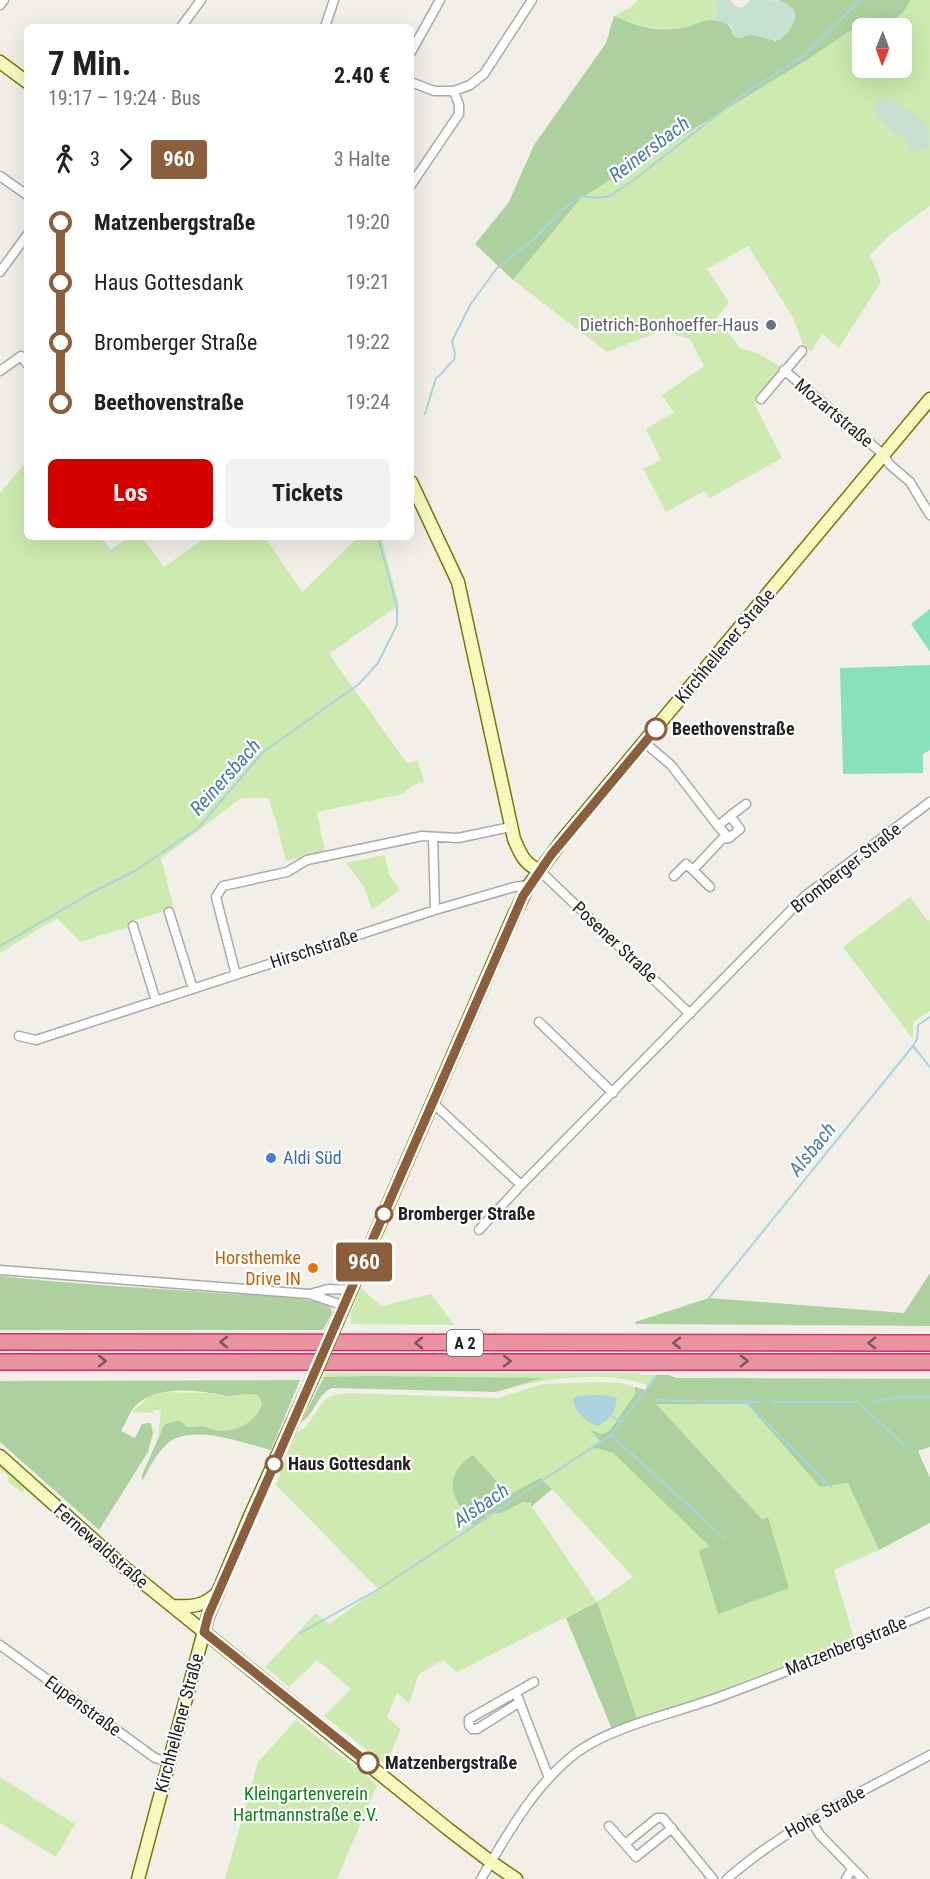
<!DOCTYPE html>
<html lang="de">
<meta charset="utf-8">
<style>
:root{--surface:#fff;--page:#f2f2f2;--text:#202124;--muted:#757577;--accent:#d40000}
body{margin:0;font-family:"Roboto Condensed",sans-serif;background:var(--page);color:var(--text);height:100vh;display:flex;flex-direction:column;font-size:22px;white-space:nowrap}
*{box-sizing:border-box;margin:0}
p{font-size:20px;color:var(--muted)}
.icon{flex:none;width:33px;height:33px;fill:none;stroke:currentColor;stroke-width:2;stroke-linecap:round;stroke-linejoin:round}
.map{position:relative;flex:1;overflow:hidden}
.side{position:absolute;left:24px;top:24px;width:390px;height:516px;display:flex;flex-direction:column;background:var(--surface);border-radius:9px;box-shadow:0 6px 24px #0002}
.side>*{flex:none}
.badge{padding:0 12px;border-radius:4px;font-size:21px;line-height:39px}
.needle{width:39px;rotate:181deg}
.tools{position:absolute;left:852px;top:18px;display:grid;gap:12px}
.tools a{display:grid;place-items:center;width:60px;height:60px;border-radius:9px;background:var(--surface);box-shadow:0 6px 24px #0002;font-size:30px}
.map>.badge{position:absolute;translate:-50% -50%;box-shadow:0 0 0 3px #fff}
.legs{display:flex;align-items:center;gap:9px;height:66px;padding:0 24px;font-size:20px}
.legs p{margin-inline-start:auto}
.summary{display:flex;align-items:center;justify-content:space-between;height:102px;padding:0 24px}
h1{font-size:33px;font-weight:700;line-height:45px}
.primary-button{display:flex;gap:12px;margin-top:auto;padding:12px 24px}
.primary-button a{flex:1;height:69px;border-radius:9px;background:var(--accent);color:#fff;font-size:24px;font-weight:700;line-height:69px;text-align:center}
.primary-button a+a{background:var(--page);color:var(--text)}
ul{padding:0 24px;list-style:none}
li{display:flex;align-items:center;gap:21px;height:60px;font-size:22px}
li i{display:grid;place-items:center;width:9px;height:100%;margin:0 8px;background:currentColor}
li i::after{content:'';width:15px;height:15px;margin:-8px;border:4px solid;border-radius:50%;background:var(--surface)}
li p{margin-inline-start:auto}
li:first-child i{background:linear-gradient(#0000 50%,currentColor 0)}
li:last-child i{background:linear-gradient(currentColor 50%,#0000 0)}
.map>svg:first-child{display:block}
.grass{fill:#cdebb0;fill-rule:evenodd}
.forest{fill:#add19e}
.wetland{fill:#c6e0d4}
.pitch{fill:#88e0be}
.water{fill:#aad3df}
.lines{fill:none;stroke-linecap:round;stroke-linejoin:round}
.stream{stroke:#aad3df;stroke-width:2}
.street-casing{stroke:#a9a9a9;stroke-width:11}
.secondary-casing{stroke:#707d05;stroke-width:15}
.highway-casing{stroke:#dc2a67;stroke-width:18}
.street{stroke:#fff;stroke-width:8}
.secondary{stroke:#f7fabf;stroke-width:12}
.highway{stroke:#e892a2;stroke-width:15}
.secondary-bridge-casing{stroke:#707d05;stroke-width:15;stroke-linecap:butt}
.secondary-bridge{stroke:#f7fabf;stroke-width:12}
.oneway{stroke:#7b545c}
.line-1-casing{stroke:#fff;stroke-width:14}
.line-1{stroke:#8b5e3c;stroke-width:9}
.worship-dot{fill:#6b7280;stroke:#fff;stroke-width:2}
.stop-1-dot{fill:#fff;stroke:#8b5e3c;stroke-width:3}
.shop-dot{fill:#3f7fe0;stroke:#fff;stroke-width:2}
.food-dot{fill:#e8710a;stroke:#fff;stroke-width:2}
.labels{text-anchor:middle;stroke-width:4.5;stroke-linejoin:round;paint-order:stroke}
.shield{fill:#fff;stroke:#646464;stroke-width:1.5}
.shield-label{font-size:16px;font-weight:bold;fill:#222}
.worship-label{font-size:18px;fill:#5b616d;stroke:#fff;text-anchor:end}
.street-label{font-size:18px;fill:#222;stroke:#fff}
.stop-label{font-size:18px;font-weight:bold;fill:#222;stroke:#fff;text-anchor:start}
.shop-label{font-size:18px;fill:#366cbe;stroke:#fff;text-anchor:start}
.food-label{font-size:18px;fill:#c56008;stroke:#fff;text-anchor:end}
.park-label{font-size:18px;fill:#0c8416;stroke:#fff}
.water-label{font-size:20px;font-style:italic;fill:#4a7aab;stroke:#fff}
</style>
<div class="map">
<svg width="930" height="1879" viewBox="0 0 930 1879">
<rect width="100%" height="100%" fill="#f2efe9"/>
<!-- grass -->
<path class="grass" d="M638,0H714L718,11L715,19L716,21C704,21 695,26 684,28C659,32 637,25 614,16L631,7Z
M910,0H930V206L890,235L870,255L881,282L839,348L822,334L811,352L804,347L792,316L748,246L707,269L729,302L717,318L740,348L758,353L782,368L754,403L782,458L710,498L704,491L666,512L643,469L661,460L646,429L674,412L662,395L704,366L690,339L661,331L607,352L513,280L581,198L810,58L853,29L862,31V68H902V28H881C892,22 906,13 910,0Z
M27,461V537H101L111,550L128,537H142L164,567L206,537H265L302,592L358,537H381L399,605L329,654L407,763L418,761L424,782L414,785L402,794L317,812L325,852L286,861L277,825L268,798H241L161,859L174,908L133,921L131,926L80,942L58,919L45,925L0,953V493Z
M385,855L389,875L400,890L372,910L364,887L346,863Z
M910,897L928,921L930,920V1011L913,1022V1039L843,947Z
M361,1288L381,1306L431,1294L454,1325L351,1324V1312Z
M326,1373H639L640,1375H658L649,1386C612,1369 539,1378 501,1391L517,1384L541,1378H323Z
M594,1382L622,1383L635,1387V1394L610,1430L602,1434L592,1431L601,1442L592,1448H600L613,1453L709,1546L718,1614L767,1517L763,1520L655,1404H747L820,1487L848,1482L879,1550L834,1570L854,1639L719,1694L638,1721L596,1602L457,1672L443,1660L419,1674L409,1704L397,1693L387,1717L401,1729L386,1765L324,1716L351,1689L317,1660L289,1687L265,1667L316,1613L329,1624L378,1589L276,1485L294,1434L306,1427L324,1400L335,1395L347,1393L498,1398L542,1384ZM539,1478L552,1489L633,1577L597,1602L528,1501L493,1515L487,1514L474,1526L509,1495Z
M159,1392L211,1393L223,1396L248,1394L258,1395L262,1404C255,1424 235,1433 215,1430C210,1429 206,1426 201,1426C196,1426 192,1428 187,1427C180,1418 173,1421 164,1425L158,1436L161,1410H154L153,1413L132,1412L150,1396Z
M0,1465L25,1488L24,1491L22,1492L8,1482L9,1477L0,1469Z
M296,1720L377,1785L337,1879H225L258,1762Z
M0,1777L75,1824L56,1857L0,1823Z"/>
<!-- forest -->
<path class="forest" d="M778,0H910C907,11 893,23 882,28C877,30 869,28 862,28V31L853,29L810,58L581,198L513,280L475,244L509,202L534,145L606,43L614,16C629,22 643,28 659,29C666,30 675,29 682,28C690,27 697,23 704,21C715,18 733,22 733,35L739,38L751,34L776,41L795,14L786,4Z
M930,1273V1326L636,1324L635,1322L709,1298L904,1313Z
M0,1276C77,1285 155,1288 232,1294C261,1296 305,1294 331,1308L332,1313L323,1330H0Z
M658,1375H669L676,1378L930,1379V1447L918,1451L930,1478V1523L879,1550L848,1483L820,1487L747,1404H656L762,1519L768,1517L789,1588L718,1614L699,1551L709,1546L613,1453L597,1448L590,1449L601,1442L590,1430L602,1434L610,1430L635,1394V1387L646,1390Z
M370,1376L542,1378L496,1392L332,1388C316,1395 315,1415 301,1422L324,1377Z
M300,1380L271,1450C243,1443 189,1422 166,1445C156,1454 149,1469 142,1481V1475L164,1425C174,1421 180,1418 187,1427C192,1428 196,1426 201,1426C206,1426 210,1429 215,1430C235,1433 255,1424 262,1404L258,1395C246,1393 236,1396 225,1396C220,1395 216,1393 211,1393C186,1389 149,1387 132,1410C128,1416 125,1425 121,1431L135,1438L142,1424L151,1423L153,1433L148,1452L99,1530L0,1442V1381Z
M473,1455L509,1495L540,1478L552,1489L531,1507V1503L524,1502L500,1513L487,1515L474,1526C453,1500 439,1478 473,1455Z
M597,1602L638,1721L612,1729L566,1618Z"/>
<!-- wetland -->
<path class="wetland" d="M714,0H730L735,6L742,8L751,0C760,0 772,0 780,1C806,9 794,28 780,40H773L751,34L737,38L734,36L732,26L715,19L718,11Z
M887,99C895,101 901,105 908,110C926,122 930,124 929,148L923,151H913L910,148L906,138C892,134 877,121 874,106L877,100Z"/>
<!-- pitch -->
<path class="pitch" d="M930,609V652L911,624Z
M930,665V750L923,754V773L843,774L840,668Z"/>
<!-- water -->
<path class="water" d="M599,1395L610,1396L617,1398C616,1411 609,1421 597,1426C586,1421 575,1413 573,1400L577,1396Z"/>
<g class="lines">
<!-- stream -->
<path class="stream" d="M425,414L436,378C443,374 446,366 454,360L455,354L452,341L470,305L497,268L533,240L563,209L581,196L597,198L610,196L636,178L744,94L805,55L860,0
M0,946L93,892L135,871L198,828L262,753L359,684L378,663L397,625V607L378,537
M913,1046L930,1067
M709,1298L913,1046L917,1039L918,1025L930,1017
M656,1400L694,1401
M703,1401L762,1402
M745,1401L831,1487
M772,1402H858L905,1446
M873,1402L898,1397H930
M611,1415L620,1422
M611,1435L724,1538
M300,1633L379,1589L611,1435L657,1375"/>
<defs>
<path id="street" d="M0,5L4,0
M181,27L201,0
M325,27L334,0
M411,52L440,0
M411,82L434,91H454
M0,176L27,195
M411,185L459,114V105L454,91L470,85L484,74L532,0
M0,272L27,235
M784,370L884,455L889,464L910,482L930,515
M0,371L21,356L27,364
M761,399L802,351
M644,742L671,765L718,826L729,838L722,839L693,870L710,887
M730,816L746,804
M718,826L730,816L740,829L729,838
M433,837L435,910
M539,870L690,1014
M674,876L686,864L693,870
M169,912L193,989
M133,926L156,1001
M236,975L216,897L223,886L287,872L307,860L422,836L458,838L511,827
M539,1022L613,1093
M19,1036L36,1040L435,910L514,887L529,885
M433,1103L521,1185L805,896L930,802
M479,1230L521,1185
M0,1270L309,1294L345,1306
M310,1294L328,1289L351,1290
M0,1645L155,1758L169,1762
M518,1698L549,1778
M520,1702L477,1729H472L469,1725V1719L534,1682
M810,1819L820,1835L863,1879
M609,1826L636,1857L672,1828
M625,1844L657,1818H663L713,1879
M481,1879C507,1835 534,1785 576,1753C612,1726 676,1713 719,1697C790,1671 860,1642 930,1612
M727,1879C787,1826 860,1793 930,1755
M846,1879L852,1869"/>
<path id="secondary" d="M0,62L27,82
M411,482L458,582L514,839C520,853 524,864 539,870
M334,1329L514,915L529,885L564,838L930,399
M0,1456L125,1568L448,1829L491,1862L516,1879
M172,1606C189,1607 203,1607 216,1594
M138,1879L208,1616L250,1516L314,1375"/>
<path id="highway" d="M0,1342L930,1343
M0,1362H930"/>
</defs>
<!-- street casing -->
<use href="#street" class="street-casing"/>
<!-- secondary casing -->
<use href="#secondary" class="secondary-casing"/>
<!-- highway casing -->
<use href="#highway" class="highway-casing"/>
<!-- street -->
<use href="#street" class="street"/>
<!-- secondary -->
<use href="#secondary" class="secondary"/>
<!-- highway -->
<use href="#highway" class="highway"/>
<defs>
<path id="secondary-bridge" d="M314,1375L334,1329"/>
</defs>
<!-- secondary-bridge casing -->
<use href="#secondary-bridge" class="secondary-bridge-casing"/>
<!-- secondary-bridge -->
<use href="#secondary-bridge" class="secondary-bridge"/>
</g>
<!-- one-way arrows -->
<defs><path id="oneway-chevron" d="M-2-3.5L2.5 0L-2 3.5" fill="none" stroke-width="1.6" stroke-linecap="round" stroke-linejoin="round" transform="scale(1.5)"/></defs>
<g class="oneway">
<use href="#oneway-chevron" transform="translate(224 1342) rotate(-180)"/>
<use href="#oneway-chevron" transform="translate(419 1343) rotate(-180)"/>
<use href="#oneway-chevron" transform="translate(677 1343) rotate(-180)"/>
<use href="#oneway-chevron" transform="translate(872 1343) rotate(-180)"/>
<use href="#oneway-chevron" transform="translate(102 1361)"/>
<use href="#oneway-chevron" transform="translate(507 1361)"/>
<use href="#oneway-chevron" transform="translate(744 1361)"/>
</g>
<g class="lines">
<defs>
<path id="line-1" d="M368,1763L204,1632L208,1616L523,896L551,855L656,729"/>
</defs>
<!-- line-1 casing -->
<use href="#line-1" class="line-1-casing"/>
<!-- line-1 -->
<use href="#line-1" class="line-1"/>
</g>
<!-- markers -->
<circle class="worship-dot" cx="771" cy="325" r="6"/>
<g class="stop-1-dot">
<circle cx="656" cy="729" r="10"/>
<circle cx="384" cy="1214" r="8"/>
<circle cx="274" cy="1464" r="8"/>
<circle cx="368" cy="1763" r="10"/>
</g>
<circle class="shop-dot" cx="271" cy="1158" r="6"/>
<circle class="food-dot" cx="313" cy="1268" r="6"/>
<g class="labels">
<!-- shield labels -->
<rect class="shield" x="447" y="1330" width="36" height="26" rx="4.5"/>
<g class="shield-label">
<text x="465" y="1349">A 2</text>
</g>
<!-- worship labels -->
<g class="worship-label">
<text x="759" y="331">Dietrich-Bonhoeffer-Haus</text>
</g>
<!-- street labels -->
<g class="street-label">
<text transform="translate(834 413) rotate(40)" y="6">Mozartstraße</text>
<text transform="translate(725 646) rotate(-50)" y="6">Kirchhellener Straße</text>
<text transform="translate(846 868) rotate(-38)" y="6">Bromberger Straße</text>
<text transform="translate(615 942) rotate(43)" y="6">Posener Straße</text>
<text transform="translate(314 949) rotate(-18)" y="6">Hirschstraße</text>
<text transform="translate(101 1546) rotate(41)" y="6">Fernewaldstraße</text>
<text transform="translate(846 1646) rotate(-22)" y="6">Matzenbergstraße</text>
<text transform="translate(83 1706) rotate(36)" y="6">Eupenstraße</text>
<text transform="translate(179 1723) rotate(-75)" y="6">Kirchhellener Straße</text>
<text transform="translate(825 1812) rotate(-29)" y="6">Hohe Straße</text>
</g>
<!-- stop labels -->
<g class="stop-label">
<text x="672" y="735">Beethovenstraße</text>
<text x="398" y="1220">Bromberger Straße</text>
<text x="288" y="1470">Haus Gottesdank</text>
<text x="385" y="1769">Matzenbergstraße</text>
</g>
<!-- shop labels -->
<g class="shop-label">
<text x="283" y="1164">Aldi Süd</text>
</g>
<!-- food labels -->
<g class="food-label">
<text x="301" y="1264">Horsthemke<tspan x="301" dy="21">Drive IN</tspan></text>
</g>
<!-- park labels -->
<g class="park-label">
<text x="306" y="1800">Kleingartenverein<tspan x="306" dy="21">Hartmannstraße e.V.</tspan></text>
</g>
<!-- water labels -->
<g class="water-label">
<text transform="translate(649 149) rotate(-37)" y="7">Reinersbach</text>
<text transform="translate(225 777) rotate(-48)" y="7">Reinersbach</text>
<text transform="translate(812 1149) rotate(-51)" y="7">Alsbach</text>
<text transform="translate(481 1505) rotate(-34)" y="7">Alsbach</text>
</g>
</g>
</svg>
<div class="tools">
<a><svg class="needle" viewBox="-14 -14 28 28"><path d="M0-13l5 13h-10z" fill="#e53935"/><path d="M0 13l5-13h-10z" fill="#757577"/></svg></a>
</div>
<b class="badge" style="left:364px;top:1262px;background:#8b5e3c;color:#fff">960</b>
<section class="side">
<div class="summary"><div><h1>7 Min.</h1><p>19:17 – 19:24 · Bus</p></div><b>2.40 €</b></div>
<div class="legs"><svg class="icon" aria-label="walk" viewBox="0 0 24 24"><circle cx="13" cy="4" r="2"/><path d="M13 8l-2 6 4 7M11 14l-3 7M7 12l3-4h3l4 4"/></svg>3<svg class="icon" aria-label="forward" viewBox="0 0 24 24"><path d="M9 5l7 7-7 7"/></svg><b class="badge" style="background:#8b5e3c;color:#fff">960</b><p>3 Halte</p></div>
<ul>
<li><i style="color:#8b5e3c"></i><b>Matzenbergstraße</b><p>19:20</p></li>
<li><i style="color:#8b5e3c"></i><span>Haus Gottesdank</span><p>19:21</p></li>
<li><i style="color:#8b5e3c"></i><span>Bromberger Straße</span><p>19:22</p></li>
<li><i style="color:#8b5e3c"></i><b>Beethovenstraße</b><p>19:24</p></li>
</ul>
<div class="primary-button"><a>Los</a><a>Tickets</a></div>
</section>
</div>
